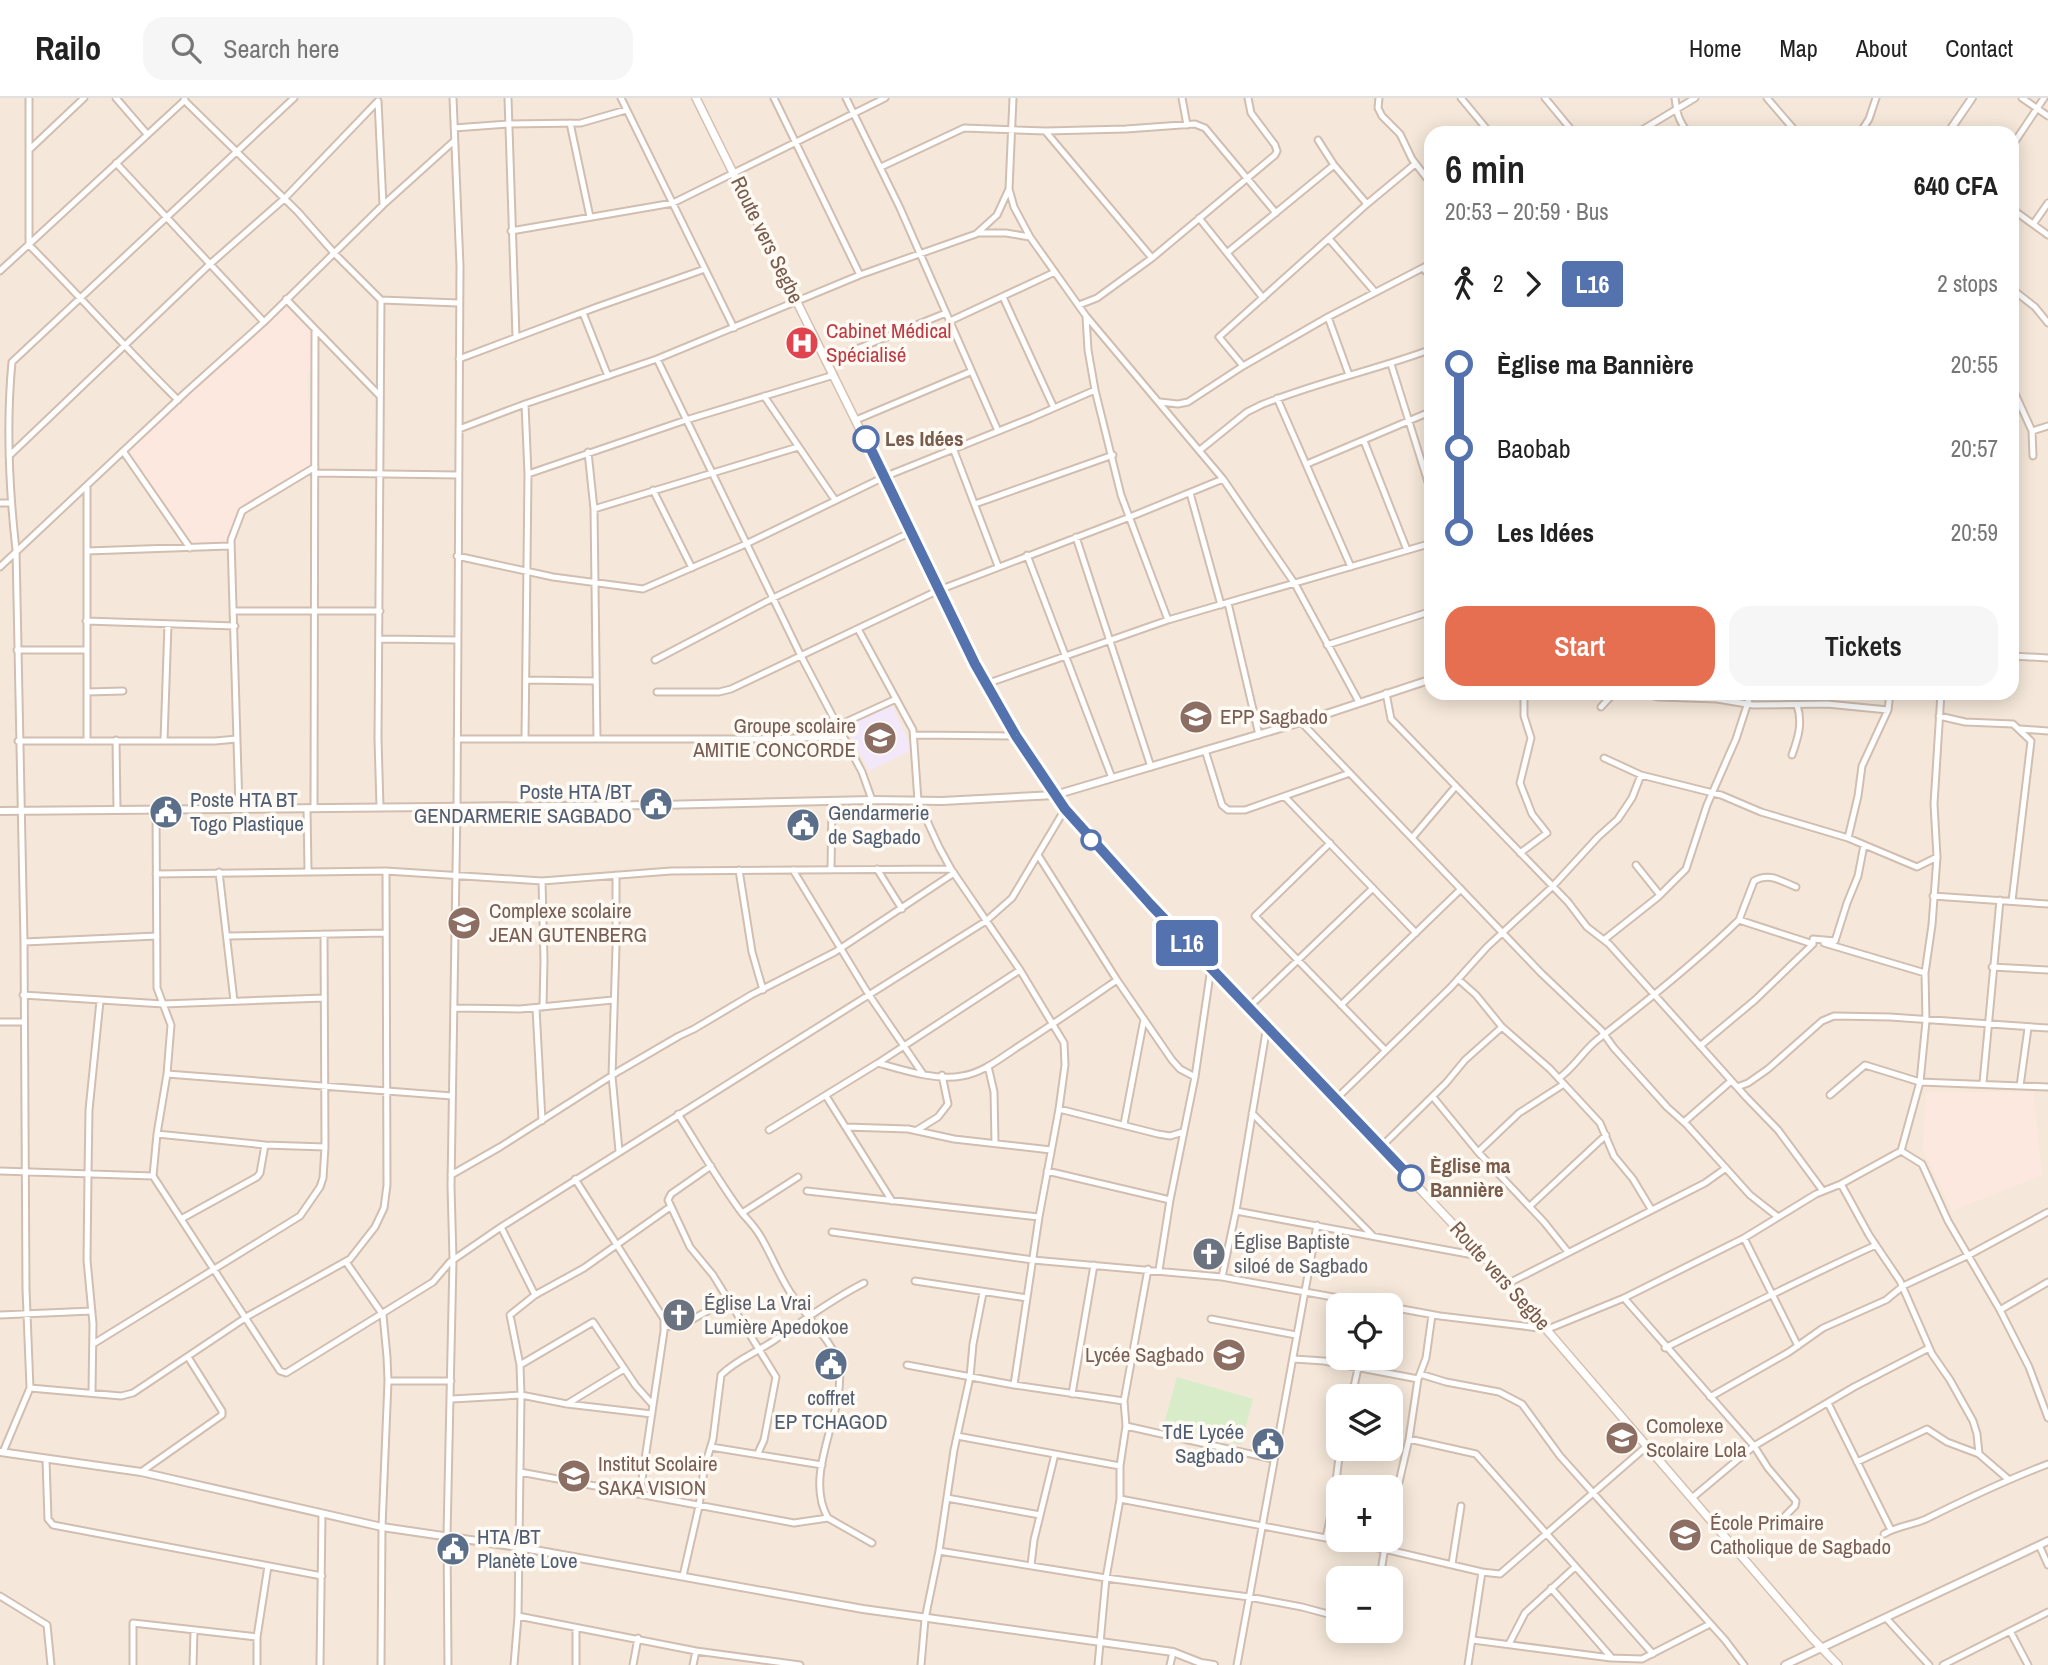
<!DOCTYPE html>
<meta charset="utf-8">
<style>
:root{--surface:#fff;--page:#f6f6f6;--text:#222;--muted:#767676;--line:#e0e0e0;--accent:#e76f51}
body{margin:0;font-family:"Archivo Narrow",sans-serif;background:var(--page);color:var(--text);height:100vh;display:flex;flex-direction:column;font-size:26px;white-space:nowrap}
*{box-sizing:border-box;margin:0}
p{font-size:23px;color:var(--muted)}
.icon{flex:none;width:38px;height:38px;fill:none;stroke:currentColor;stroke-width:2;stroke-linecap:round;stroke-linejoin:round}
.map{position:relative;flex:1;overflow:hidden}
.drawer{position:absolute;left:1424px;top:28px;width:595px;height:574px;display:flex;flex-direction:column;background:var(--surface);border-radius:21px;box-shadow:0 4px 18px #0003}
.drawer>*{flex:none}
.badge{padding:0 14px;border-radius:5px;font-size:24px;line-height:46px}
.fabs{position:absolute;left:1326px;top:1195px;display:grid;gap:14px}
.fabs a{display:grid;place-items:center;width:77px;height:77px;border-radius:14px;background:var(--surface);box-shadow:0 4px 18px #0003;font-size:35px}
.map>.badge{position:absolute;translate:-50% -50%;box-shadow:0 0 0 4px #fff}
.legs{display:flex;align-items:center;gap:10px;height:77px;padding:0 21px;font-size:23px}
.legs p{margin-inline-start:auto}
.overview{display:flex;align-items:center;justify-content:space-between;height:119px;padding:0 21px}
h1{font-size:38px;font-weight:600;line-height:52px}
.cta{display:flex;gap:14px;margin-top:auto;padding:14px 21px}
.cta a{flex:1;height:80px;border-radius:21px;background:var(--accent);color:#fff;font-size:28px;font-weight:600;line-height:80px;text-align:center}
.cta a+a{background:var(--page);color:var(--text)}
ul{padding:0 21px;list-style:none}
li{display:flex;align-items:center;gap:24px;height:84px;font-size:26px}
li i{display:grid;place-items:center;width:10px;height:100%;margin:0 9px;background:currentColor}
li i::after{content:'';width:18px;height:18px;margin:-9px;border:5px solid;border-radius:50%;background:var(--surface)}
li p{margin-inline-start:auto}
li:first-child i{background:linear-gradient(#0000 50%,currentColor 0)}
li:last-child i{background:linear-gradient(currentColor 50%,#0000 0)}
header{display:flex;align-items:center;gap:42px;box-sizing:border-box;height:98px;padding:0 35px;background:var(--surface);border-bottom:2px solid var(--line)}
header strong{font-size:33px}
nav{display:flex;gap:38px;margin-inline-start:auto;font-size:24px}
.search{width:490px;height:63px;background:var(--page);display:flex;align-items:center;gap:18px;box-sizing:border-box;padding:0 24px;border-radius:21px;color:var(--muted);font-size:26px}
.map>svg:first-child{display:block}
.residential{fill:#f5e8da;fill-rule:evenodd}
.commercial{fill:#fde8e0}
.education{fill:#f3e8fa}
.green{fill:#d8ecc9}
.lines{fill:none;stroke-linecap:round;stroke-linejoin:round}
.minor-casing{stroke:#d1beb0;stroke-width:9}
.tertiary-casing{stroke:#d1beb0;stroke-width:10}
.secondary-casing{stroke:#d6c0b0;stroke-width:10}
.minor{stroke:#fff;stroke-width:5}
.tertiary{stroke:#fff;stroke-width:6}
.secondary{stroke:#fff;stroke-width:7}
.line-1-casing{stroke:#fff;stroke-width:16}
.line-1{stroke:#5472ae;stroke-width:10}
.stop-1-dot{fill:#fff;stroke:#5472ae;stroke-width:3.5}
.labels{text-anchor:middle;stroke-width:7;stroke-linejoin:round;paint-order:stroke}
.street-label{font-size:21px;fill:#7a5c4d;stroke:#fffaf3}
.health-label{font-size:21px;fill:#be3a42;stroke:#fffaf3;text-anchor:start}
.stop-label{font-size:21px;font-weight:bold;fill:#7a5c4d;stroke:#fffaf3;text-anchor:start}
.education-label{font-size:21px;fill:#785e54;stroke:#fffaf3;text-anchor:start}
.service-label{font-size:21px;fill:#4e5e75;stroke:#fffaf3;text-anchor:start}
.worship-label{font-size:21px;fill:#5b616d;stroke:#fffaf3;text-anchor:start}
</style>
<header>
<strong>Railo</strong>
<div class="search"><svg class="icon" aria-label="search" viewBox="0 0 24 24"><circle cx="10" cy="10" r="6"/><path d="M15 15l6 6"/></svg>Search here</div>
<nav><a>Home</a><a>Map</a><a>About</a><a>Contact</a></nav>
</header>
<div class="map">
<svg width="2048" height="1567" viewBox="0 0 2048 1567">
<rect width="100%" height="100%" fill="#fdf6ec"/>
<!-- residential -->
<path class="residential" d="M0,0H2048V1567H0ZM1432,35H2012V595H1432ZM1339,1208H1391V1260H1339ZM1339,1298H1391V1351H1339ZM1339,1390H1391V1442H1339ZM1339,1480H1391V1533H1339Z"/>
<!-- commercial -->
<path class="commercial" d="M285,202L314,232L311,272L307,276L312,367L242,411L227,445H193L128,355Z
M1926,994H2033L2042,1077L1952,1113L1923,1051Z"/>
<!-- education -->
<path class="education" d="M892,607L912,652L869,673L847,629Z"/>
<!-- green -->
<path class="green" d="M1177,1279L1253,1301L1241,1347L1164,1326Z"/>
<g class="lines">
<defs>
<path id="minor" d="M29,0V147C80,198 127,252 178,302
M116,0L147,36
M508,0L516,239
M621,0L734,230
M774,0L860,177
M846,0L900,110L998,333
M1013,0L1009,91L1014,109L1030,139L1086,218L1223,381L1295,486L1359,604
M1182,0L1187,27
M1379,0L1378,10L1382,18L1400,36L1412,61L1432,87
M1461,0L1490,35
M1545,0L1574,35
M1675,0C1677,16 1678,21 1688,35
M1767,0L1797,35
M2022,0L2048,18
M184,2L298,114L335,156L381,202L458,205
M378,3L383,107
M570,25L590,119
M454,30L508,26L581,25L626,12
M1046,34L1152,160
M1637,35L1695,0
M1860,35L1869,21L1876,0
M1318,42L1334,67L1367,106
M2012,48L2044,0
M29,52L84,0
M116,65L264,224
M881,69L964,30L1046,33L1126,31L1195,26L1205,30L1276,115
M2012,111L2048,137
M1199,120L1263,200
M2034,125L2048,105
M511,133L673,105L885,0
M979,135H1006L1030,139
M1330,142L1375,194
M1228,154L1334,67
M1423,170L1432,180
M0,173L185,2
M2012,191L2035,209L2048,225
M1003,199L1054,310
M286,201L379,297
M1079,207L1097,200L1152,160L1275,57L1277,53L1275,47L1251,15L1248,0
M583,215L608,278
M1086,219L1088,252L1095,292L1121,397L1168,522
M1328,219L1349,277
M950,223L1055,174
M459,261L597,209L705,171
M657,261L801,558L862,674L872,702
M827,263L946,215
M1391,266L1432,397
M1243,268L1219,239L1367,106L1415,66
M2012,289L2032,333
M764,298L835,402
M1277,300L1351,469
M1160,304L1178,306L1188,304L1243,268L1328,219L1432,165
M856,322L970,274
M459,331L525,306L657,261L860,177L976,136L997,117L1009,91
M1364,343L1407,452
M953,350L998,468
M1200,352L1247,314L1261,307C1317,284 1376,272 1432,251
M123,353L190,450
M588,354L594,411L597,641
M9,358L210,166L284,101L378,3
M2033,358L2032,333L2048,328
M1307,366L1432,313
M315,375L458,377
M528,376L686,322L834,277
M653,392L692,470
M1190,395L1221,507
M0,405H11
M975,406L1113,357
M594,411L798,349
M1076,439L1151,669
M87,453L229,448
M1027,457L1112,680
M457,458L553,479L643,491L746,446L884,379L1031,320L1095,292
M0,469L186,294L264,224L383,107L454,43
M1228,505L1259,637
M234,513H380
M86,523L235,528
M858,531L913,632L918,703L939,749L951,771L1020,872L1064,945L1065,967L1059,1011L1039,1119L1014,1287
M380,541L458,542
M1327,547L1432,513
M17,552H86
M2012,558L2048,560
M655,562L773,500L911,434
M526,582L596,583
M986,586L1168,522L1432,445
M87,594L123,593
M657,594H719L731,591L939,492L1130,419L1223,381
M1386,595L1391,621L1568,804L1587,829L1609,846L1746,999L1778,1032L1823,1093
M1642,595L1659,599L1717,601L1753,607L1827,606L1888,612
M1601,609L1614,595
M1939,618L1965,624L2013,626L2031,643L2012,803
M1301,624L1541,875L1601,932L1614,950L1667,1009L1687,1027L1750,1097L1778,1119
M837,628L896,601
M2020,631L2048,633
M914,637L1016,638
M457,641H754L842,639
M525,641L528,376L525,306
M116,642L117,711
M164,642L168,526
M18,643H215L237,641
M87,643V389
M1205,652L1222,707L1228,712H1245L1350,675
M1792,657C1798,640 1803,625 1797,607
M1604,660L1641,677
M1285,699L1416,835
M380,709L378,641L381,202
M239,710L231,442L242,413L315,369
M307,710L308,773
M314,710L315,233
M1412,740L1456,688
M1848,740L1858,698L1862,668L1888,612L1890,595
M1330,745L1255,818L1385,952
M1520,755L1547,735L1532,716L1520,685L1531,640L1524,618V595
M1038,757L1117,882L1172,962L1180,971L1195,979
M1636,767L1660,797
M877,771L902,811
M739,772L752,854L763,892
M793,772L869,897L923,976
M831,772L832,703
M219,774L234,903
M156,776L386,773L542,783L671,773L951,771
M616,777V849L612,978L619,1053
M542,783L544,862L543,909
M1933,798L2048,806
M1739,822L1754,783C1769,774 1781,783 1796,789
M228,838L386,835
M1605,841L1658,799L1686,771L1707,707L1736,641L1751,595
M24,844L157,838
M1824,845L1925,875
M1992,869L2048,872
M1458,881L1476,897L1502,929L1550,971L1600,1025L1614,1058L1633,1081L1651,1111
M23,897L163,906L324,900
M1341,907L1461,791
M1249,909L1373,790
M454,910L520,911L613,902
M536,910L542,1023
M0,924H23
M1700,948L1755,902L1813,846
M878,965C903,972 936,983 962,978C983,975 1002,959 1019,948C1052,927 1085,904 1117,882
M988,968L994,994L995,1045
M167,976L452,998
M1559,980C1574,970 1583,953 1597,942C1646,904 1695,865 1739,822L1813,846V841L1835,843L1847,805L1858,778L1864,747
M1983,985L2000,802
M2020,988L2028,930
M1737,989L1748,985L1768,971L1822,923L1834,918L1890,919L2048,930
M1830,997L1865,967L1920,984L2048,989
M826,998L892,1103
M1433,999L1478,1054L1544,1124L1568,1154
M1336,1001L1451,889L1487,849L1553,788L1598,739L1618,721L1632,700L1641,677L1721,697L1761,714L1848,740L1917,769L1937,759
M1059,1011L1158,1036L1170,1038L1183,1034
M1252,1015L1372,1137
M678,1016C699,1049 719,1084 742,1115C748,1122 754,1128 759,1136C771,1155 779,1178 792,1197C803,1215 836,1247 839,1268C846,1315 802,1375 828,1420
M1684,1024L1731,983
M1124,1026L1144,921
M846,1029L908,1031L954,1041L1051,1052
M769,1032L878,965L1020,872
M917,1032L938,1019L948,1006L942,977
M157,1036L265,1047L325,1049
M1381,1049L1446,985L1465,962L1502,929
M1901,1053L1922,1066L1948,1123L2000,1212L2029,1269L2048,1320
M1478,1054L1519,1015L1564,986
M711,1068L671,1096L668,1102L690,1149L713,1177L776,1279L764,1342L758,1355
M0,1073L153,1078L280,1273L286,1275L433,1184L450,1164L501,1129L986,823L1012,800L1065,711
M1047,1073L1170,1102
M451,1077L500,1049L619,973L679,938L694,931L751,897L835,854L954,775
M153,1078L157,1036L167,976L171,927L157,890L156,711
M575,1081L664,1221V1233L640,1395
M1841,1086L1869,1137L1900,1183L1932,1256L1950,1282L1973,1323L1977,1336L1979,1356
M807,1093L1039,1119
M1530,1108L1606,1037
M1236,1113L1484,1159
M742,1115L798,1079
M181,1121L257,1079L260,1075L265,1047
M501,1129L535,1197
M832,1134L1033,1162L1222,1179L1383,1208
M1744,1140L1798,1248
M346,1164L383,1217L387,1259L388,1283L382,1429L381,1567
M1159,1172L1170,1102L1195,979L1211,870
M1222,1179L1236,1113L1267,928
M915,1183L1027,1200
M1507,1186L1705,1085L1726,1070
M1624,1200L1754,1348L1768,1370L1796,1403L1795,1408L1776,1427
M1391,1209L1440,1218L1548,1231L1624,1200L1744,1140L1816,1096L1841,1086L1901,1053L1920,984L1926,923L1925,875L1932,827L1937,759L1934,706L1941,595
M2000,1212L2048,1184
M0,1217L92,1213
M1211,1221L1296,1237
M665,1229L686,1225L727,1202
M93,1246L300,1118L320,1089L323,1080L325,1049L324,836
M1665,1250C1735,1215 1805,1179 1876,1147
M1294,1261L1324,1263L1418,1281L1420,1276L1446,1284L1499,1294L1522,1306L1560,1358L1725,1542L1744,1567
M520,1267L593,1224L636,1288L653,1307
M907,1267L1014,1287L1124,1303
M1420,1276L1426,1260L1432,1217
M388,1283H451
M30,1290L121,1298L133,1295L248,1218L350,1161L375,1129L384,1110L387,1087L386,773
M92,1294L93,1226L87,1162L88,1077L89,1012L100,903
M1072,1296L1094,1167
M1352,1298L1358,1270
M1710,1299L1789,1254L1823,1230L1886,1202L1903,1188L1969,1157L2048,1114
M452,1301L521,1297L567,1306L652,1316
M1828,1305L1891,1432
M567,1306L624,1271
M1126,1328L1273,1361
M957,1338L1120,1368
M1409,1341L1476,1356L1653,1556
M711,1349L822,1367
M3,1354L30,1290L26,1191L24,844L16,452C9,390 6,327 12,264L294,0
M46,1362L48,1421L53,1427L322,1478
M1857,1364L1927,1331L1947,1344L1979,1356L2008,1381
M141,1374L222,1317V1313L188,1259
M520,1374L794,1425L828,1420L872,1445
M947,1400L1040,1417
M1692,1400L1754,1348L1854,1289L1929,1250
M1120,1401L1384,1451L1482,1474L1500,1476L1647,1348
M1391,1419L1409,1341L1418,1281
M1884,1436C1897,1428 1913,1427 1926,1421C1966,1401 2006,1382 2048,1366
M1326,1440L1333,1407L1340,1351
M2039,1447L2048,1467
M939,1453L1106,1480L1249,1499L1302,1509L1339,1519
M1452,1466L1461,1408
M1031,1467L1034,1442L1055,1356
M683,1478L699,1408L704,1371L713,1341L721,1277C737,1261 758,1254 776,1241C806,1221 832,1201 864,1185
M1380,1480L1386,1442
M1551,1490L1611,1559
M0,1498L47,1527L51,1567
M518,1518L696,1553L800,1567
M1886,1520L1929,1567
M576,1531V1567
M2010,1533L2028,1567
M1473,1542L1611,1560L1642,1561L1710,1526
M1509,1546L1525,1515L1575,1469
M133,1567V1525L257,1539
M193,1567L194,1533
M257,1567V1539L268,1468
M320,1567L322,1416
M448,1567L447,1437L453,1162L451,1088L457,708L460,168L453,0
M514,1567L518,1518L521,1297L520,1267L510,1217L535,1197L584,1170L670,1109
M633,1567L638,1540
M693,1567L696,1553
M921,1567L925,1521L939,1453L954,1352L970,1279L973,1246L983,1195
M1098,1567L1106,1480L1120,1401V1368L1126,1328L1124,1303L1148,1171
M1170,1567L1173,1554
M1237,1567L1317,1127
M1468,1567L1482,1474
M1943,1567L2048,1514"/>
<path id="tertiary" d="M1948,35L1972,0
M0,713L660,707L872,702L942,703L1055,697L1311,621L1432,581
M0,1354L141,1374L382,1429L518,1449L863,1511L1173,1554L1201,1565L1214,1567
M1785,1567L2048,1443"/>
<path id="secondary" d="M696,0L976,566L1035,667L1065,711L1091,742L1484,1159L1812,1540L1838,1567"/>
</defs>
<!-- minor casing -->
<use href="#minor" class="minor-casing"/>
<!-- tertiary casing -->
<use href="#tertiary" class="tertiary-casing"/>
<!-- secondary casing -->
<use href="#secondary" class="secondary-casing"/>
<!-- minor -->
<use href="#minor" class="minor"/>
<!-- tertiary -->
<use href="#tertiary" class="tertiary"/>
<!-- secondary -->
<use href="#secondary" class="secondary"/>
</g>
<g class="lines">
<defs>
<path id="line-1" d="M866,341L975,566L1016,638L1065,711L1150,806L1411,1080"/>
</defs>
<!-- line-1 casing -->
<use href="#line-1" class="line-1-casing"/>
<!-- line-1 -->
<use href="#line-1" class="line-1"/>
</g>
<!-- icons -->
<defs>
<symbol id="hospital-disc" viewBox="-11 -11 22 22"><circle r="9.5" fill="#e0444e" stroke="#fffaf3"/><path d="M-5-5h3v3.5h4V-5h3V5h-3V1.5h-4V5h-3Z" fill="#fff"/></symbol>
<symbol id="school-disc" viewBox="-11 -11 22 22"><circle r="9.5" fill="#8d6e63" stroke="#fffaf3"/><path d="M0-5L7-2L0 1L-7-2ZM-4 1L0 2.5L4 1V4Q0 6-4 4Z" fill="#fff"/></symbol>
<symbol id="civic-disc" viewBox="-11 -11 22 22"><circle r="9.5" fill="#5c6f8a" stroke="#fffaf3"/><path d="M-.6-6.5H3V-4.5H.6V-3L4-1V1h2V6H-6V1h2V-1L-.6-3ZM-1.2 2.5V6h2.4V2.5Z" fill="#fff"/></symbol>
<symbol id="church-disc" viewBox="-11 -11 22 22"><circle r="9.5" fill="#6b7280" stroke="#fffaf3"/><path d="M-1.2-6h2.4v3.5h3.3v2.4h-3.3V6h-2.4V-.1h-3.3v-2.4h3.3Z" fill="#fff"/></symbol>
</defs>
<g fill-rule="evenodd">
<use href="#hospital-disc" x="783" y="226" width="38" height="38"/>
<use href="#school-disc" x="1177" y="600" width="38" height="38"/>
<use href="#school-disc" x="861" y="621" width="38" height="38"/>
<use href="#civic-disc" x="637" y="687" width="38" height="38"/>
<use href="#civic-disc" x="147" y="695" width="38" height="38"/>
<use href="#civic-disc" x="784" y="708" width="38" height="38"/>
<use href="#school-disc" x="445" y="806" width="38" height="38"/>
<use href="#church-disc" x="1190" y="1137" width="38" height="38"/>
<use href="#church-disc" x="660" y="1198" width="38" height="38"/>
<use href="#school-disc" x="1210" y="1238" width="38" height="38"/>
<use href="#civic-disc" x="812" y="1247" width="38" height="38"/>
<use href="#school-disc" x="1603" y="1321" width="38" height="38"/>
<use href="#civic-disc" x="1249" y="1327" width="38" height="38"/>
<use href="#school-disc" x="555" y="1359" width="38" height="38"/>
<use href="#school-disc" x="1666" y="1418" width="38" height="38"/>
<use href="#civic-disc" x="434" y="1432" width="38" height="38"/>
</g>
<!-- markers -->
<g class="stop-1-dot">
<circle cx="866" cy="341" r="12"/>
<circle cx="1091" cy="742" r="9"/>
<circle cx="1411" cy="1080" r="12"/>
</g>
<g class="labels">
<!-- street labels -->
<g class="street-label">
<text transform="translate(767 142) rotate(64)" y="7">Route vers Segbe</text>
<text transform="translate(1500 1178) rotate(48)" y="7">Route vers Segbe</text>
</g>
<!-- health labels -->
<g class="health-label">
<text x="826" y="240">Cabinet Médical<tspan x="826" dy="24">Spécialisé</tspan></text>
</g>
<!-- stop labels -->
<g class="stop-label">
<text x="885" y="348">Les Idées</text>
<text x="1430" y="1075">Èglise ma<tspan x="1430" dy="24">Bannière</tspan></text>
</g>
<!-- education labels -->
<g class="education-label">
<text x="1220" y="626">EPP Sagbado</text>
<text x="856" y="635" text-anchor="end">Groupe scolaire<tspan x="856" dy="24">AMITIE CONCORDE</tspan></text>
<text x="489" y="820">Complexe scolaire<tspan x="489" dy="24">JEAN GUTENBERG</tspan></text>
<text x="1204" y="1264" text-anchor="end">Lycée Sagbado</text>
<text x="1646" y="1335">Comolexe<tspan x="1646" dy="24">Scolaire Lola</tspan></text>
<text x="598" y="1373">Institut Scolaire<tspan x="598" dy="24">SAKA VISION</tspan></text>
<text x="1710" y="1432">École Primaire<tspan x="1710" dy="24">Catholique de Sagbado</tspan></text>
</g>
<!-- service labels -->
<g class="service-label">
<text x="632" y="701" text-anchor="end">Poste HTA /BT<tspan x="632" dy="24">GENDARMERIE SAGBADO</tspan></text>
<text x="190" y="709">Poste HTA BT<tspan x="190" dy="24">Togo Plastique</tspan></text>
<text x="828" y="722">Gendarmerie<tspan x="828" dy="24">de Sagbado</tspan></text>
<text x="831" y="1307" text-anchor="middle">coffret<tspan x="831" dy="24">EP TCHAGOD</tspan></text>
<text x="1244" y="1341" text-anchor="end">TdE Lycée<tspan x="1244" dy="24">Sagbado</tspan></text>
<text x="477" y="1446">HTA /BT<tspan x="477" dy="24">Planète Love</tspan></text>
</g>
<!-- worship labels -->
<g class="worship-label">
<text x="1234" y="1151">Église Baptiste<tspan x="1234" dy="24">siloé de Sagbado</tspan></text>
<text x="704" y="1212">Église La Vrai<tspan x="704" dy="24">Lumière Apedokoe</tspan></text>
</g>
</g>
</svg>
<div class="fabs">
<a><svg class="icon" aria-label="locate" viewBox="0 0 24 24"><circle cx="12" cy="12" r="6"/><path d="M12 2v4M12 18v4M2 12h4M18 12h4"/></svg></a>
<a><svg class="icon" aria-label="layers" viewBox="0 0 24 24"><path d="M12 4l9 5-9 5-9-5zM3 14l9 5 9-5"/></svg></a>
<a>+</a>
<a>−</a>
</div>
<b class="badge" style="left:1187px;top:845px;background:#5472ae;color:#fff">L16</b>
<section class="drawer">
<div class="overview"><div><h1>6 min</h1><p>20:53 – 20:59 · Bus</p></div><b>640 CFA</b></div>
<div class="legs"><svg class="icon" aria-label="walk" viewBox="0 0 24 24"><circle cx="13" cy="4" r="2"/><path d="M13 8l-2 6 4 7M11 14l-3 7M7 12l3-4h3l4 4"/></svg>2<svg class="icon" aria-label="forward" viewBox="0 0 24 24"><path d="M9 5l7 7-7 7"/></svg><b class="badge" style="background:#5472ae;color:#fff">L16</b><p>2 stops</p></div>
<ul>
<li><i style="color:#5472ae"></i><b>Èglise ma Bannière</b><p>20:55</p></li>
<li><i style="color:#5472ae"></i><span>Baobab</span><p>20:57</p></li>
<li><i style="color:#5472ae"></i><b>Les Idées</b><p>20:59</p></li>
</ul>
<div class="cta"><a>Start</a><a>Tickets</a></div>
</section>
</div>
